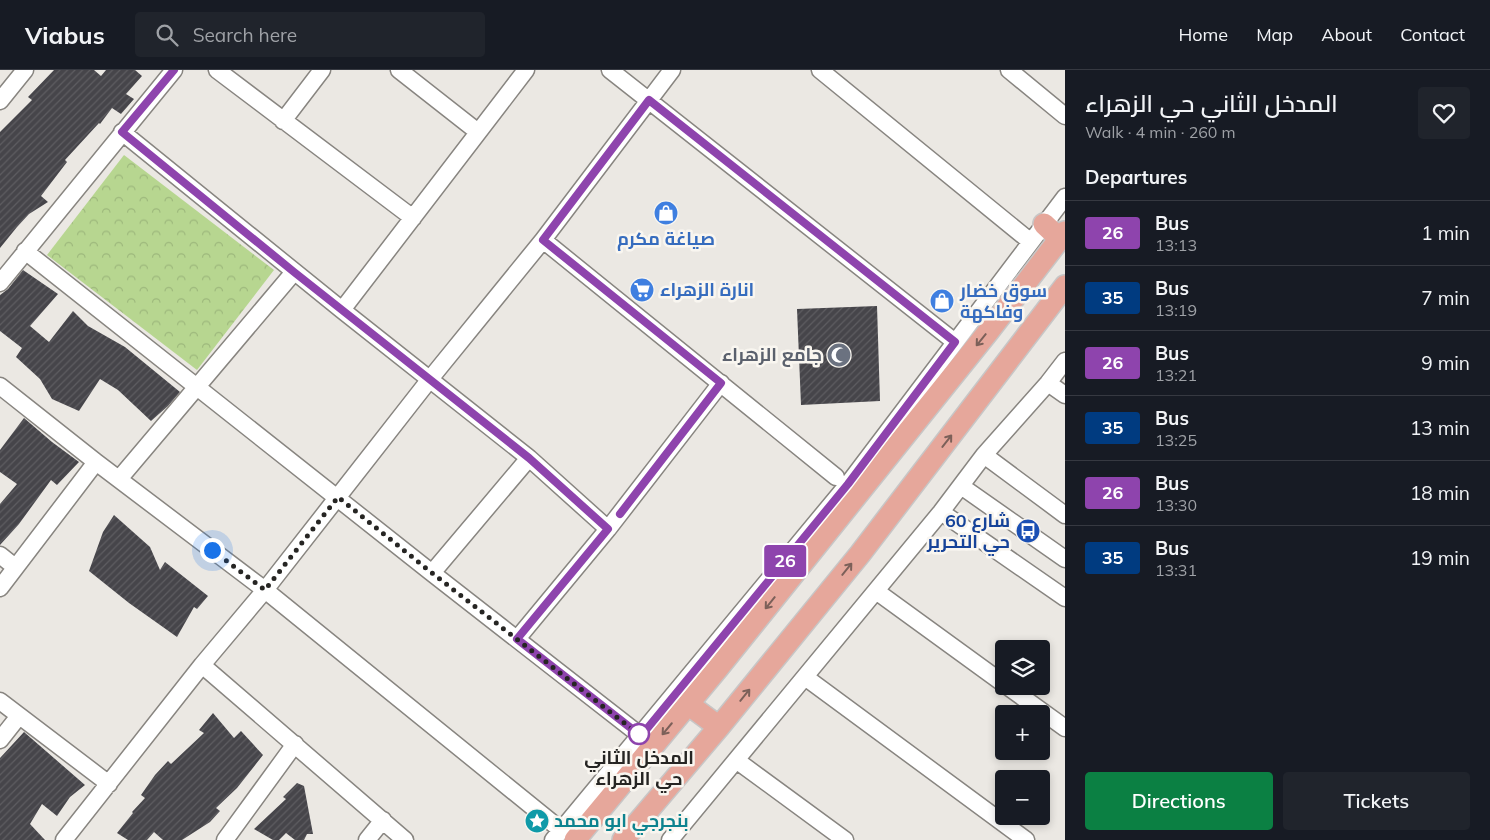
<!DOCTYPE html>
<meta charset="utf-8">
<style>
:root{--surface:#171b24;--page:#20242c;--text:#f1f3f6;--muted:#9ea1a6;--line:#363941;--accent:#0b8043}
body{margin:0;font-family:Mulish,Cairo,sans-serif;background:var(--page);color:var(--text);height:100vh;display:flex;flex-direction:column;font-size:19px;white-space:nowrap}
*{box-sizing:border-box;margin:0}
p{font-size:16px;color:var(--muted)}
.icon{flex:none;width:28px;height:28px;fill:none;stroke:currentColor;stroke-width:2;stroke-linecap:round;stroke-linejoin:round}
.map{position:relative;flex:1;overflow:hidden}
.side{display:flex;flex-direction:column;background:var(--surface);width:425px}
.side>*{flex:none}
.badge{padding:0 10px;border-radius:4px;font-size:18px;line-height:32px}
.buttons{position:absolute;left:995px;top:570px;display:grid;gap:10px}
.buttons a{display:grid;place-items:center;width:55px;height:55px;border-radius:5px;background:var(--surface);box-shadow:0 2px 8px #0003;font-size:25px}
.you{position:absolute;width:25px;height:25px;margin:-12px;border:4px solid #fff;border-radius:50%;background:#1a73e8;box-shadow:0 0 0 8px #1a73e833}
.map>.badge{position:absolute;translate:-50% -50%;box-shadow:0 0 0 2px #fff}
h2{padding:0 20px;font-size:19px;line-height:45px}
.round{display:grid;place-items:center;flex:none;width:52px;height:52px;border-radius:5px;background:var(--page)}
.summary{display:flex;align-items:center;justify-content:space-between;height:85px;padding:0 20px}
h1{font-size:24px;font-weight:600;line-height:38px}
.cta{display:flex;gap:10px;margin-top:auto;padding:10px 20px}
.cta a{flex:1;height:58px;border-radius:5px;background:var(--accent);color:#fff;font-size:20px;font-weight:600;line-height:58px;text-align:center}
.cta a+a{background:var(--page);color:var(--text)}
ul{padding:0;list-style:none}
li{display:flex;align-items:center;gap:15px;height:65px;padding:0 20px;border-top:1px solid var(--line)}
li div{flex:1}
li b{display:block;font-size:19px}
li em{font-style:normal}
li .badge{min-width:55px;font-weight:700;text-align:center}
header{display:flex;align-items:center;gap:30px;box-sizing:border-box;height:70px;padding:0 25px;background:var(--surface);border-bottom:1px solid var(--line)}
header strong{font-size:24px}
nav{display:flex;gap:28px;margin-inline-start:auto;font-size:18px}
.search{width:350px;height:45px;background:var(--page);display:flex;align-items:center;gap:12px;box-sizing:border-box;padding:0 18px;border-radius:5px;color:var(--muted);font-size:19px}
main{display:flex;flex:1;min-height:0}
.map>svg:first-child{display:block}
.park{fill:url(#park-crowns)}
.building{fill:url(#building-hatch)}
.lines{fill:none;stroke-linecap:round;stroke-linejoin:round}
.minor-casing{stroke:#888580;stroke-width:19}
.major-casing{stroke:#c7c6c6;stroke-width:24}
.minor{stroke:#fff;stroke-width:16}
.major{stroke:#e6a79b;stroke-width:21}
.oneway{stroke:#7c6059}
.line-casing{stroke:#fff;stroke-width:11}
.line{stroke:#8e44ad;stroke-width:8}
.walk{stroke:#262523;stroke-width:5;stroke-dasharray:0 9}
.stop-dot{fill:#fff;stroke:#8e44ad;stroke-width:2.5}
.labels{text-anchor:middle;stroke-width:5;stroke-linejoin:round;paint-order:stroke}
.shop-label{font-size:18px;font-weight:bold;fill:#366cbe;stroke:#f9f6f0;text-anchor:start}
.worship-label{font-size:18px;font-weight:bold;fill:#5b616d;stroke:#f9f6f0;text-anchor:end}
.transit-label{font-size:18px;font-weight:bold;fill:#164399;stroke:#f9f6f0;text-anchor:end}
.stop-label{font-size:18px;font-weight:bold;fill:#262523;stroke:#f9f6f0}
.culture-label{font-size:18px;font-weight:bold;fill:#0d838f;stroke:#f9f6f0;text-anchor:start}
</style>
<header>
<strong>Viabus</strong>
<div class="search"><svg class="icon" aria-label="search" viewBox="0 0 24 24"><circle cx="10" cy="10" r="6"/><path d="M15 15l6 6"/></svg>Search here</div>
<nav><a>Home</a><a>Map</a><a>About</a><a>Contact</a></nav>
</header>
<main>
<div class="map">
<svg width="1065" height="770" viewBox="0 0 1065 770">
<defs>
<pattern id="park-crowns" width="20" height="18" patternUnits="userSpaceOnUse" patternTransform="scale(1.25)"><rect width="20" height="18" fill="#b7d690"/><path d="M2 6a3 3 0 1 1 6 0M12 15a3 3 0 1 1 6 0" fill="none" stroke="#9db87c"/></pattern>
<pattern id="building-hatch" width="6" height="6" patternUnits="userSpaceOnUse" patternTransform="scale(1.25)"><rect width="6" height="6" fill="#46454a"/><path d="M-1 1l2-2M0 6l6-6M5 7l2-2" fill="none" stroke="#5e5d61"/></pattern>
</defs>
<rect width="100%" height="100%" fill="#ebe8e3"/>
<!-- park -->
<path class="park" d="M124,85L274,200L197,300L47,185Z"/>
<!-- building -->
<path class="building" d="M54,0H94L101,6L106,0H135L142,6L126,24L134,29L121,44L112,38L100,54L99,53L65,90L67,92L41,126L48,132L29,144L17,157L0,178V62L32,30L28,27Z
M23,200L58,224L30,256L49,272L73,241L88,256L125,277L180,322L168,336L151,351L118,320L100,309L79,341L52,329L40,309L16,287L22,278L0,261V225L8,219Z
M877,236L880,331L801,335L797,239Z
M24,348L52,372L79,392L57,415L51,410L19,454L0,475V434L17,414L0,402V380Z
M114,445L150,477L160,500L165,492L208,526L197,539L194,537L177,567L129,533L89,501L103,462Z
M213,643L234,668L241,661L263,685L237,718L216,738L220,741L210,752L182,770H163L154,762L147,770H128L117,763L133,743L132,742L145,728L141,725L155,705L168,691L171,694L204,663L199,660Z
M24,662L85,715L70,727L57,746L42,734L30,754L45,770H0V688Z
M297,713L304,716L313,764H307L304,770H295L286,763L279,770H273L254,759L286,729L283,727Z"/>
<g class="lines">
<defs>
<path id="minor" d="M217,0L413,148
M399,0L478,62
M610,0L955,272
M820,0L1031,172
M1009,0L1065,46
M0,31L25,0
M283,51L322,0
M122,62L342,240L529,388L608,459
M543,170L836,407
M25,181L432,503L641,666
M0,213L174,0
M342,240L526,0
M1048,313L1065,325
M0,316L96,392L265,520L561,760
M984,385L1065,445
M119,409L294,202
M961,416L1065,489
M941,442L1065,528
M0,485L15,497
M432,503L529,388
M0,518L96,392
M876,521L1004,614
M517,569L608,459L721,313
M202,595L405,770
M805,607L1026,770
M1007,616L1065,658
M0,631L109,714
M0,670L19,646
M736,690L845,770
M64,770L202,595L265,520L430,309L543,170L672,0
M225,770L295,674
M367,770L383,750
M553,770L848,414L1065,127
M670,770L941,442L984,385L1048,313L1065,291"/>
<path id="major" d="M1044,154L1060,169
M688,634L719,657
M575,770L718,598L988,262L1065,162
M623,770L719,657L860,484L1065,216"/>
</defs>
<!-- minor casing -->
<use href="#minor" class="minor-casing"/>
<!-- major casing -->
<use href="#major" class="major-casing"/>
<!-- minor -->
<use href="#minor" class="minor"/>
<!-- major -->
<use href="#major" class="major"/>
</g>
<!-- one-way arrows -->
<defs><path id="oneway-shaft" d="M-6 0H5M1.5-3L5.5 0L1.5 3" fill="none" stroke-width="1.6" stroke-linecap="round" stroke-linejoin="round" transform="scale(1.25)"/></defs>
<g class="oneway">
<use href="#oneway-shaft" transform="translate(981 270) rotate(129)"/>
<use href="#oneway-shaft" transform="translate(947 371) rotate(-52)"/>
<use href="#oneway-shaft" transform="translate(847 499) rotate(-51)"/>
<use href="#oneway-shaft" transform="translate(770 533) rotate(129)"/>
<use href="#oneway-shaft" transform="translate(745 625) rotate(-51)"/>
<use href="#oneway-shaft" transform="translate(667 659) rotate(130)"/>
</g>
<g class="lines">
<defs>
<path id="line" d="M174,0L122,62L294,202L529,388L608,459L517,569L641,666L848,414L955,272L649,30L543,170L721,313L620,444"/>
</defs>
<!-- line casing -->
<use href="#line" class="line-casing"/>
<!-- line -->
<use href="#line" class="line"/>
<!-- walk -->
<path class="walk" d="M212,480L265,520L338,427L432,503L641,666L639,664"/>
</g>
<!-- icons -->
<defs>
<symbol id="shop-disc" viewBox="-11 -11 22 22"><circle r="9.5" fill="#3f7fe0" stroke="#f9f6f0"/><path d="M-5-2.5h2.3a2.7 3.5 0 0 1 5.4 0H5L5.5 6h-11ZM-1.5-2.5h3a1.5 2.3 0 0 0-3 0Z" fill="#fff"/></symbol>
<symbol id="supermarket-disc" viewBox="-11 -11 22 22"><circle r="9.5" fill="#3f7fe0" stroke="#f9f6f0"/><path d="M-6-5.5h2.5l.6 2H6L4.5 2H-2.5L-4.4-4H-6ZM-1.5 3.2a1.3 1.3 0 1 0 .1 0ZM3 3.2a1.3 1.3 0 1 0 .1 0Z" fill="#fff"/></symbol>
<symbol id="mosque-disc" viewBox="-11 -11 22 22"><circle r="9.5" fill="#6b7280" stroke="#f9f6f0"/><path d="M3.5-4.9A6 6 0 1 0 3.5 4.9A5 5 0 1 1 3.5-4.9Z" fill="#fff"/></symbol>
<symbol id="bus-disc" viewBox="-11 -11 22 22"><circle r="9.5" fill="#1a4fb4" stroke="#f9f6f0"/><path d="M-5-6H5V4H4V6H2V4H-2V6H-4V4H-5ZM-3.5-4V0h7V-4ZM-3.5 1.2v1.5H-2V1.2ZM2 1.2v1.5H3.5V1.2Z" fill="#fff"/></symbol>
<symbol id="sight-disc" viewBox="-11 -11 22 22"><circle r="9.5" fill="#0f9aa8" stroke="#f9f6f0"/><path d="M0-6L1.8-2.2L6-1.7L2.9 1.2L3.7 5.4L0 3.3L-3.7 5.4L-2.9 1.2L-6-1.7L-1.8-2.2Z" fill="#fff"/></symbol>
</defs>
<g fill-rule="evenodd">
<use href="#shop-disc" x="652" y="129" width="28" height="28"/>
<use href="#supermarket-disc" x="628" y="206" width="28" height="28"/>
<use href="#shop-disc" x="928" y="217" width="28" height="28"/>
<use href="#mosque-disc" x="825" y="271" width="28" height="28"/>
<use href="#bus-disc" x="1014" y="447" width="28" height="28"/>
<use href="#sight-disc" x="523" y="737" width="28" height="28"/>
</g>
<!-- markers -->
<circle class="stop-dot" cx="639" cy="664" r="10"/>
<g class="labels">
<!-- shop labels -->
<g class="shop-label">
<text x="666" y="175" text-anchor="middle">صياغة مكرم</text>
<text x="660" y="226">انارة الزهراء</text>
<text x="960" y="227">سوق خضار<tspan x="960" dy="21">وفاكهة</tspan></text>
</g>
<!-- worship labels -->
<g class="worship-label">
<text x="822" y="291">جامع الزهراء</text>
</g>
<!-- transit labels -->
<g class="transit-label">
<text x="1010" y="457">شارع 60<tspan x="1010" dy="21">حي التحرير</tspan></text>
</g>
<!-- stop labels -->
<g class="stop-label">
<text x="639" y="694">المدخل الثاني<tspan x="639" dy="21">حي الزهراء</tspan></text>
</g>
<!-- culture labels -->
<g class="culture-label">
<text x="554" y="757">بنجرجي ابو محمد</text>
</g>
</g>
</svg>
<div class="buttons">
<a><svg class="icon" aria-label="layers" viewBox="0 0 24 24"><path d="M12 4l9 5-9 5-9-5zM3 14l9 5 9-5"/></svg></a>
<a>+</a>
<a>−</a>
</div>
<div class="you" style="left:212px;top:480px"></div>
<b class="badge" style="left:785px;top:491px;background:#8e44ad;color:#fff">26</b>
</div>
<section class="side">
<div class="summary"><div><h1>المدخل الثاني حي الزهراء</h1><p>Walk · 4 min · 260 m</p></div><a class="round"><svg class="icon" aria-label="heart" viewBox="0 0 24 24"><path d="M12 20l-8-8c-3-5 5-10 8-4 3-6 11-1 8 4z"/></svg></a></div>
<h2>Departures</h2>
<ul>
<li><span class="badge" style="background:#8e44ad;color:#fff">26</span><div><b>Bus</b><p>13:13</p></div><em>1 min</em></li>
<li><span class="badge" style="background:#003b80;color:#fff">35</span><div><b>Bus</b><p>13:19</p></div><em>7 min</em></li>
<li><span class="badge" style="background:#8e44ad;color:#fff">26</span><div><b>Bus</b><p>13:21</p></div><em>9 min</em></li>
<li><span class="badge" style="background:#003b80;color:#fff">35</span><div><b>Bus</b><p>13:25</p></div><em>13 min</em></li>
<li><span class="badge" style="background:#8e44ad;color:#fff">26</span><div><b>Bus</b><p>13:30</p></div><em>18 min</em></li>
<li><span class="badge" style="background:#003b80;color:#fff">35</span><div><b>Bus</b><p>13:31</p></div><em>19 min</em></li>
</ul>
<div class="cta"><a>Directions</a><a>Tickets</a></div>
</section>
</main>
